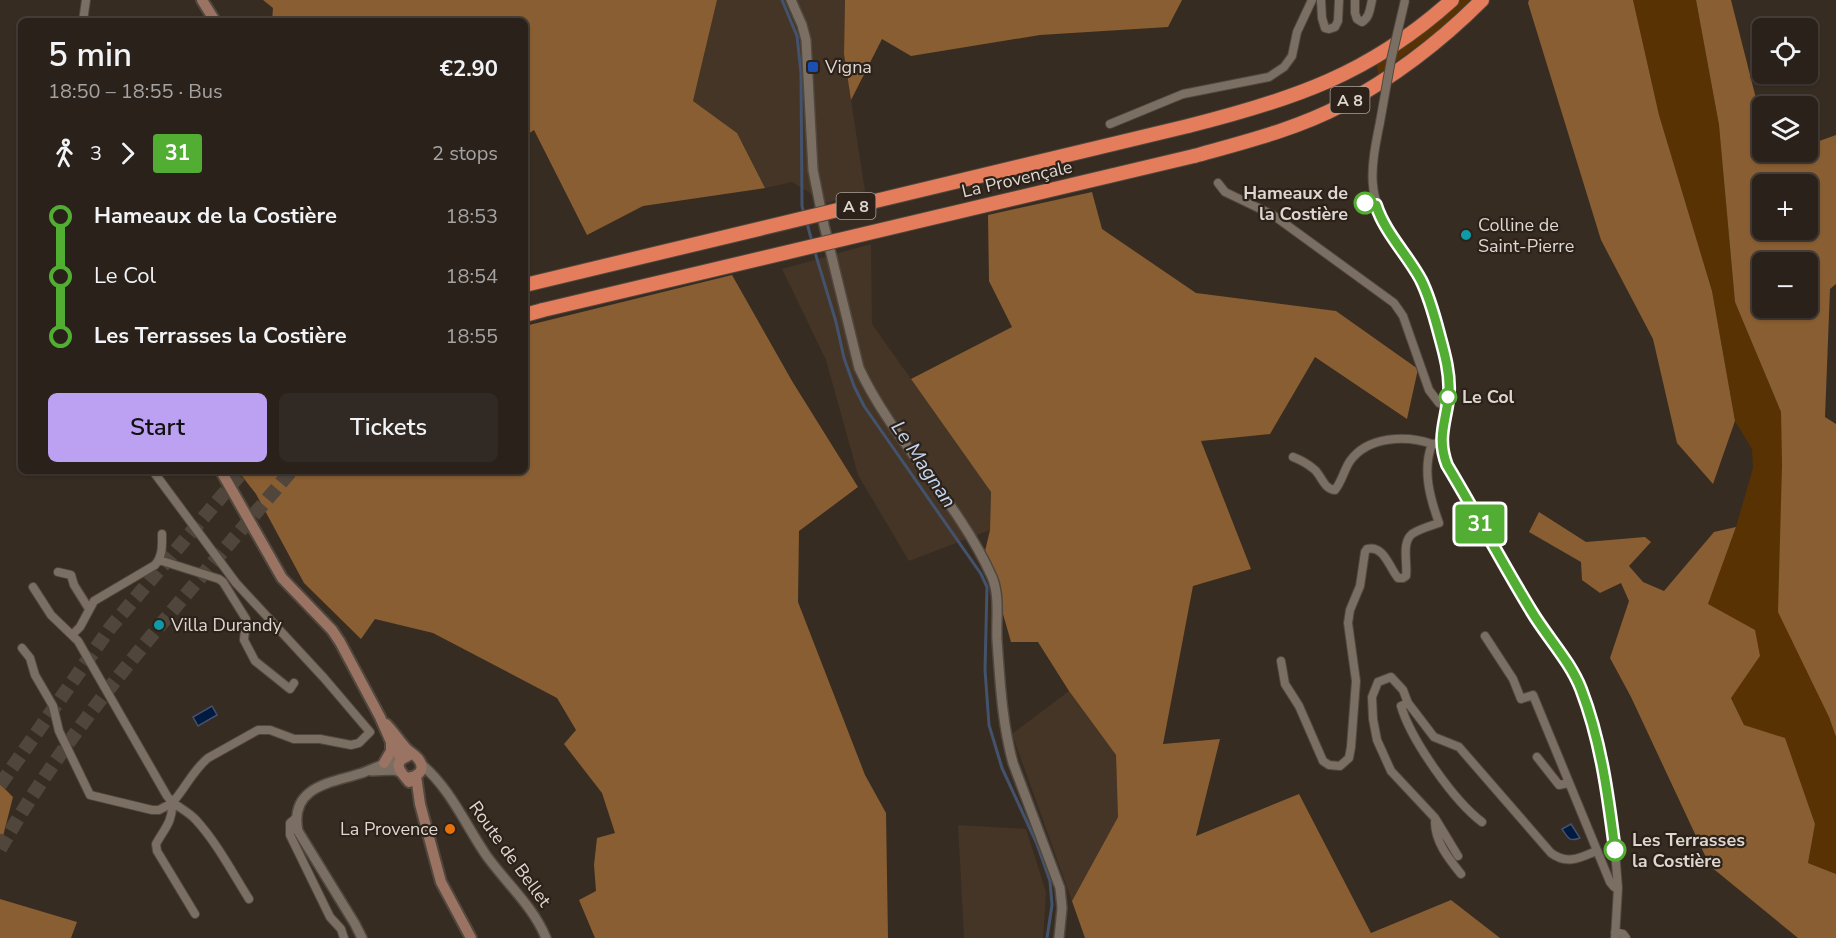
<!DOCTYPE html>
<meta charset="utf-8">
<style>
:root{--surface:#29211a;--page:#312923;--text:#f1f3f6;--muted:#a5a3a2;--line:#453e39;--accent:#bca0f2}
body{margin:0;font-family:"Nunito Sans",sans-serif;background:var(--page);color:var(--text);height:100vh;display:flex;flex-direction:column;font-size:22px;white-space:nowrap}
*{box-sizing:border-box;margin:0}
p{font-size:20px;color:var(--muted)}
.icon{flex:none;width:33px;height:33px;fill:none;stroke:currentColor;stroke-width:2;stroke-linecap:round;stroke-linejoin:round}
.map{position:relative;flex:1;overflow:hidden}
.drawer{position:absolute;left:18px;top:18px;width:510px;height:456px;display:flex;flex-direction:column;background:var(--surface);border-radius:9px;box-shadow:0 2px 4px #0004,0 0 0 2px var(--line)}
.drawer>*{flex:none}
.badge{padding:0 12px;border-radius:4px;font-size:21px;line-height:39px}
.fabs{position:absolute;left:1752px;top:18px;display:grid;gap:12px}
.fabs a{display:grid;place-items:center;width:66px;height:66px;border-radius:9px;background:var(--surface);box-shadow:0 2px 4px #0004,0 0 0 2px var(--line);font-size:30px}
.map>.badge{position:absolute;translate:-50% -50%;box-shadow:0 0 0 3px #fff}
.legs{display:flex;align-items:center;gap:9px;height:66px;padding:0 30px;font-size:20px}
.legs p{margin-inline-start:auto}
.overview{display:flex;align-items:center;justify-content:space-between;height:102px;padding:0 30px}
h1{font-size:33px;font-weight:600;line-height:45px}
.primary-button{display:flex;gap:12px;margin-top:auto;padding:12px 30px}
.primary-button a{flex:1;height:69px;border-radius:9px;background:var(--accent);color:#111;font-size:24px;font-weight:600;line-height:69px;text-align:center}
.primary-button a+a{background:var(--page);color:var(--text)}
ul{padding:0 30px;list-style:none}
li{display:flex;align-items:center;gap:21px;height:60px;font-size:22px}
li i{display:grid;place-items:center;width:9px;height:100%;margin:0 8px;background:currentColor}
li i::after{content:'';width:15px;height:15px;margin:-8px;border:4px solid;border-radius:50%;background:var(--surface)}
li p{margin-inline-start:auto}
li:first-child i{background:linear-gradient(#0000 50%,currentColor 0)}
li:last-child i{background:linear-gradient(currentColor 50%,#0000 0)}
.map>svg:first-child{display:block}
.built{fill:#443526}
.green{fill:#583202}
.forest{fill:#895e32;fill-rule:evenodd}
.water{fill:#011a42;stroke:#43536d;stroke-width:1.5}
.lines{fill:none;stroke-linecap:round;stroke-linejoin:round}
.stream{stroke:#43536d;stroke-width:3}
.motorway-tunnel{stroke:#50463c;stroke-width:14;stroke-dasharray:14 7;stroke-linecap:butt}
.minor-casing{stroke:#50473e;stroke-width:10}
.tertiary-casing{stroke:#50473e;stroke-width:12}
.secondary-casing{stroke:#50473e;stroke-width:14}
.motorway-casing{stroke:#50473e;stroke-width:16}
.minor{stroke:#7b6f64;stroke-width:8}
.tertiary{stroke:#7b6f64;stroke-width:9}
.secondary{stroke:#9a7362;stroke-width:10}
.motorway{stroke:#e37d5c;stroke-width:14}
.minor-bridge-casing{stroke:#50473e;stroke-width:10;stroke-linecap:butt}
.motorway-bridge-casing{stroke:#50473e;stroke-width:16;stroke-linecap:butt}
.minor-bridge{stroke:#7b6f64;stroke-width:8}
.motorway-bridge{stroke:#e37d5c;stroke-width:14}
.line-1-casing{stroke:#fff;stroke-width:14}
.line-1{stroke:#52ae32;stroke-width:9}
.transit-dot{fill:#1a4fb4;stroke:#2c2219;stroke-width:2}
.stop-1-dot{fill:#fff;stroke:#52ae32;stroke-width:3}
.culture-dot{fill:#0f9aa8;stroke:#2c2219;stroke-width:2}
.food-dot{fill:#e8710a;stroke:#2c2219;stroke-width:2}
.labels{text-anchor:middle;stroke-width:4.5;stroke-linejoin:round;paint-order:stroke}
.shield{fill:#2c2219;stroke:#a9a19a;stroke-width:1.5}
.shield-label{font-size:16px;font-weight:bold;fill:#ded7d1}
.poi-label{font-size:18px;fill:#ded7d1;stroke:#2c2219;text-anchor:start}
.street-label{font-size:18px;fill:#ded7d1;stroke:#2c2219}
.stop-label{font-size:18px;font-weight:bold;fill:#ded7d1;stroke:#2c2219;text-anchor:start}
.water-label{font-size:20px;font-style:italic;fill:#c3d7f3;stroke:#2c2219}
</style>
<div class="map">
<svg width="1836" height="938" viewBox="0 0 1836 938">
<rect width="100%" height="100%" fill="#372c22"/>
<!-- built -->
<path class="built" d="M717,0H845L844,54L865,191L827,203L792,182L765,188L737,133L693,101Z
M871,244L872,324L991,492L990,530L909,561L858,475L826,360L782,269Z
M1069,691L1116,755L1118,817L1072,901L1012,734Z
M958,825L1026,829L1046,892L1043,938H964Z"/>
<!-- green -->
<path class="green" d="M1461,0H1471L1433,35L1378,74L1377,64L1422,33Z
M1633,0H1696L1719,125L1735,302L1781,412L1782,466L1829,717L1836,737V874L1808,863L1815,824L1785,739L1744,725L1731,697L1760,656L1708,604L1736,527L1753,468L1752,449L1735,421L1712,291L1659,115Z"/>
<!-- forest -->
<path class="forest" d="M263,0H717L693,101L737,133L765,188L643,206L587,235L534,130L525,136V21H272L273,8Z
M845,0H1182L1168,27L1040,35L911,56L882,39L851,100L844,54Z
M1529,0H1633L1659,115L1712,291L1735,421L1713,484L1677,443L1653,339L1601,240L1528,3Z
M1696,0H1731L1762,122V152H1772L1774,157L1789,152H1808V145L1836,135V284L1830,289L1825,417L1836,424V737L1829,717L1778,612L1782,466L1781,412L1735,302L1719,125ZM1762,184H1808V230H1762ZM1808,262V308H1762V262Z
M1092,192L1102,229L1196,293L1336,311L1418,369L1407,419L1315,357L1270,434L1201,441L1251,569L1193,586L1163,744L1220,739L1196,836L1299,794L1371,933L1451,900L1500,938H1085L1072,901L1118,817L1116,755L1069,691L1038,642H1011L985,551L990,530L991,492L911,379L1012,327L989,281L988,215Z
M732,275L792,381L858,487L799,531L798,602L865,775L886,813L888,938H595L579,900L596,891L594,865L597,838L615,833L602,793L564,744L576,730L557,698L433,633L375,619L361,639L304,583L256,494L238,471H525V326Z
M1539,512L1586,542L1645,537L1651,542L1629,566L1643,582L1664,591L1714,532L1736,527L1708,604L1755,630L1760,656L1731,698L1744,725L1785,738L1815,824L1808,863L1836,874V938H1798L1710,866L1631,697L1610,658L1629,601L1621,583L1600,593L1582,580L1581,562L1529,532Z
M0,784L13,797L0,848Z
M0,899L77,922L71,938H0Z"/>
<!-- water -->
<path class="water" d="M212,706L217,715L198,726L193,717Z
M1571,824L1580,838C1569,842 1568,838 1562,829Z"/>
<g class="lines">
<!-- stream -->
<path class="stream" d="M782,0L797,36L801,73L802,206L804,214
M807,223L812,242
M814,249L836,322L844,358L854,386L864,406L981,574L987,587L985,670L989,725L1002,768L1037,844L1050,881L1052,905L1047,938"/>
<!-- motorway-tunnel -->
<path class="motorway-tunnel" d="M0,785L110,628L243,471
M0,849C79,710 189,593 291,471"/>
<defs>
<path id="minor" d="M1321,0L1322,18L1325,28L1329,29L1335,27L1338,21L1339,0
M1355,0V13L1357,19L1362,22C1370,17 1370,8 1372,0
M83,21L86,0
M1380,122C1370,171 1366,196 1394,240C1403,254 1414,267 1421,282C1434,306 1440,334 1445,360C1448,374 1450,388 1448,401C1445,422 1438,439 1445,459L1505,569L1535,617L1574,675L1581,688L1601,757L1615,851L1618,888L1615,938
M1110,124L1183,94L1269,77L1284,67L1292,56L1297,32L1312,0
M1218,183L1225,192L1273,215L1394,303L1403,316L1429,390L1439,403L1447,406
M1293,457C1301,460 1308,464 1315,470C1322,477 1324,489 1335,490C1342,481 1344,470 1350,461C1368,436 1406,435 1432,444
M153,471L236,583L324,678L370,732
M159,560L219,579L223,582L246,619L244,640L255,661L290,689L294,683
M58,572L71,575L74,585L89,609
M33,587L51,615L78,641L167,796C174,806 187,810 196,820C217,843 232,872 249,899
M72,635L80,627L94,601L155,565C163,556 162,545 162,534
M1485,636L1513,679L1521,699L1533,695L1610,882L1614,887L1618,888
M22,648L30,658L35,675L53,706L59,731L90,795L152,810H159L172,803
M1281,661L1285,684L1299,706L1323,761L1329,765L1340,766L1349,758L1351,747L1356,681L1348,623L1350,610L1360,586L1365,552L1367,549C1384,545 1389,567 1398,578H1403L1406,576C1408,564 1401,543 1412,534C1419,529 1430,526 1439,523C1430,498 1422,470 1432,444L1441,443
M1408,703L1403,690L1391,677L1378,682L1372,697L1373,719L1377,740L1391,771L1435,818L1458,856
M1537,757L1559,785L1568,783
M297,817L290,823V835L330,917L341,929L344,938
M1435,822C1435,842 1449,859 1461,874
M1482,822C1454,801 1411,740 1401,706L1408,703L1434,737L1459,747L1551,853C1567,865 1580,858 1596,851
M195,914L157,851L156,844C164,829 173,822 172,803C185,789 193,770 208,758L258,730H270L294,739H320L351,745L359,743L370,732
M1615,932L1623,934L1626,938"/>
<path id="tertiary" d="M791,0L802,25L806,40L813,170L824,225L859,368C894,443 958,500 992,577C1000,596 996,620 997,640C1000,681 1002,723 1013,763L1060,888L1062,908L1059,938
M421,764C450,788 465,824 486,855C506,883 533,906 546,938
M372,771L394,770L400,772
M362,938L355,924L298,831C289,786 331,783 362,773C375,768 387,762 401,759"/>
<path id="secondary" d="M202,0L215,21
M221,471L282,578L332,630L340,642L380,717L391,742L402,759
M386,724C393,731 398,739 405,747C409,752 416,755 419,760C427,771 415,779 405,777
M408,756C390,763 402,773 409,782
M384,763L391,751V742
M416,776L420,804L441,882L471,938"/>
<path id="motorway" d="M1188,126C1292,100 1370,74 1452,0
M1194,156C1244,142 1297,129 1342,105C1394,77 1440,42 1482,0
M525,315L543,310"/>
</defs>
<!-- minor casing -->
<use href="#minor" class="minor-casing"/>
<!-- tertiary casing -->
<use href="#tertiary" class="tertiary-casing"/>
<!-- secondary casing -->
<use href="#secondary" class="secondary-casing"/>
<!-- motorway casing -->
<use href="#motorway" class="motorway-casing"/>
<!-- minor -->
<use href="#minor" class="minor"/>
<!-- tertiary -->
<use href="#tertiary" class="tertiary"/>
<!-- secondary -->
<use href="#secondary" class="secondary"/>
<!-- motorway -->
<use href="#motorway" class="motorway"/>
<defs>
<path id="minor-bridge" d="M1380,122L1391,60L1405,0"/>
<path id="motorway-bridge" d="M525,285L1188,126
M543,310L1194,156"/>
</defs>
<!-- minor-bridge casing -->
<use href="#minor-bridge" class="minor-bridge-casing"/>
<!-- motorway-bridge casing -->
<use href="#motorway-bridge" class="motorway-bridge-casing"/>
<!-- minor-bridge -->
<use href="#minor-bridge" class="minor-bridge"/>
<!-- motorway-bridge -->
<use href="#motorway-bridge" class="motorway-bridge"/>
</g>
<g class="lines">
<defs>
<path id="line-1" d="M1365,203L1370,205H1376C1385,233 1407,254 1421,280C1430,298 1435,318 1440,337C1445,355 1450,374 1449,392C1447,420 1436,436 1447,465C1476,513 1502,563 1532,612C1547,637 1570,661 1581,689C1601,741 1608,795 1615,850"/>
</defs>
<!-- line-1 casing -->
<use href="#line-1" class="line-1-casing"/>
<!-- line-1 -->
<use href="#line-1" class="line-1"/>
</g>
<!-- markers -->
<rect class="transit-dot" x="807" y="61" width="12" height="12" rx="3"/>
<g class="stop-1-dot">
<circle cx="1365" cy="203" r="10"/>
<circle cx="1448" cy="397" r="8"/>
<circle cx="1615" cy="850" r="10"/>
</g>
<g class="culture-dot">
<circle cx="1466" cy="235" r="6"/>
<circle cx="159" cy="625" r="6"/>
</g>
<circle class="food-dot" cx="450" cy="829" r="6"/>
<g class="labels">
<!-- shield labels -->
<g class="shield">
<rect x="1330.5" y="87" width="39" height="26" rx="4.5"/>
<rect x="836.5" y="193" width="39" height="26" rx="4.5"/>
</g>
<g class="shield-label">
<text x="1350" y="106">A 8</text>
<text x="856" y="212">A 8</text>
</g>
<!-- poi labels -->
<g class="poi-label">
<text x="825" y="73">Vigna</text>
<text x="1478" y="231">Colline de<tspan x="1478" dy="21">Saint-Pierre</tspan></text>
<text x="171" y="631">Villa Durandy</text>
<text x="438" y="835" text-anchor="end">La Provence</text>
</g>
<!-- street labels -->
<g class="street-label">
<text transform="translate(1017 179) rotate(-13)" y="6">La Provençale</text>
<text transform="translate(510 854) rotate(54)" y="6">Route de Bellet</text>
</g>
<!-- stop labels -->
<g class="stop-label">
<text x="1348" y="199" text-anchor="end">Hameaux de<tspan x="1348" dy="21">la Costière</tspan></text>
<text x="1462" y="403">Le Col</text>
<text x="1632" y="846">Les Terrasses<tspan x="1632" dy="21">la Costière</tspan></text>
</g>
<!-- water labels -->
<g class="water-label">
<text transform="translate(924 464) rotate(56)" y="7">Le Magnan</text>
</g>
</g>
</svg>
<div class="fabs">
<a><svg class="icon" aria-label="locate" viewBox="0 0 24 24"><circle cx="12" cy="12" r="6"/><path d="M12 2v4M12 18v4M2 12h4M18 12h4"/></svg></a>
<a><svg class="icon" aria-label="layers" viewBox="0 0 24 24"><path d="M12 4l9 5-9 5-9-5zM3 14l9 5 9-5"/></svg></a>
<a>+</a>
<a>−</a>
</div>
<b class="badge" style="left:1480px;top:524px;background:#52ae32;color:#fff">31</b>
<section class="drawer">
<div class="overview"><div><h1>5 min</h1><p>18:50 – 18:55 · Bus</p></div><b>€2.90</b></div>
<div class="legs"><svg class="icon" aria-label="walk" viewBox="0 0 24 24"><circle cx="13" cy="4" r="2"/><path d="M13 8l-2 6 4 7M11 14l-3 7M7 12l3-4h3l4 4"/></svg>3<svg class="icon" aria-label="forward" viewBox="0 0 24 24"><path d="M9 5l7 7-7 7"/></svg><b class="badge" style="background:#52ae32;color:#fff">31</b><p>2 stops</p></div>
<ul>
<li><i style="color:#52ae32"></i><b>Hameaux de la Costière</b><p>18:53</p></li>
<li><i style="color:#52ae32"></i><span>Le Col</span><p>18:54</p></li>
<li><i style="color:#52ae32"></i><b>Les Terrasses la Costière</b><p>18:55</p></li>
</ul>
<div class="primary-button"><a>Start</a><a>Tickets</a></div>
</section>
</div>
